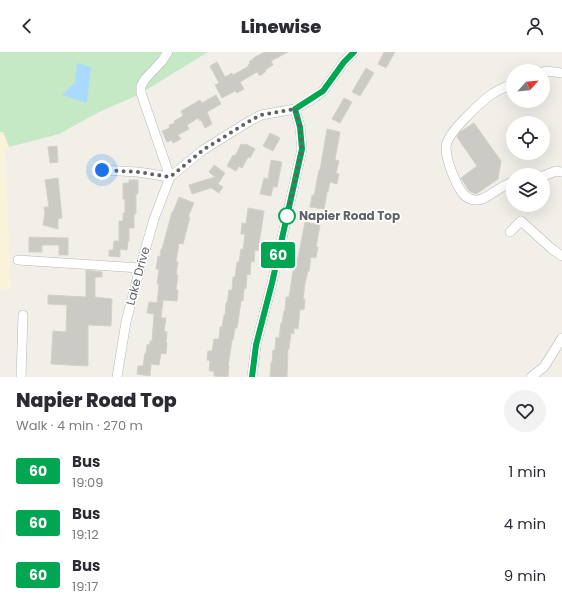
<!DOCTYPE html>
<meta charset="utf-8">
<style>
:root{--surface:#fff;--page:#f2f2f3;--text:#2b2b33;--muted:#7c7c81}
body{margin:0;font-family:Poppins,sans-serif;background:var(--page);color:var(--text);height:100vh;display:flex;flex-direction:column;font-size:15px;white-space:nowrap}
*{box-sizing:border-box;margin:0}
p{font-size:13px;color:var(--muted)}
.icon{flex:none;width:22px;height:22px;fill:none;stroke:currentColor;stroke-width:2;stroke-linecap:round;stroke-linejoin:round}
.map{position:relative;height:325px;overflow:hidden}
.side{display:flex;flex-direction:column;background:var(--surface);flex:1}
.side>*{flex:none}
.badge{padding:0 8px;border-radius:3px;font-size:14px;line-height:26px}
.needle{width:26px;rotate:63deg}
.buttons{position:absolute;left:506px;top:12px;display:grid;gap:8px}
.buttons a{display:grid;place-items:center;width:44px;height:44px;border-radius:50%;background:var(--surface);box-shadow:0 4px 16px #0002;font-size:20px}
.you{position:absolute;width:20px;height:20px;margin:-10px;border:3px solid #fff;border-radius:50%;background:#1a73e8;box-shadow:0 0 0 6px #1a73e833}
.map>.badge{position:absolute;translate:-50% -50%;box-shadow:0 0 0 2px #fff}
.round{display:grid;place-items:center;flex:none;width:42px;height:42px;border-radius:21px;background:var(--page)}
.head{display:flex;align-items:center;justify-content:space-between;height:68px;padding:0 16px}
h1{font-size:19px;font-weight:800;line-height:30px}
ul{padding:0;list-style:none}
li{display:flex;align-items:center;gap:12px;height:52px;padding:0 16px}
li div{flex:1}
li b{display:block;font-size:15px}
li em{font-style:normal}
li .badge{min-width:44px;font-weight:700;text-align:center}
header{display:flex;justify-content:space-between;align-items:center;height:52px;padding:0 16px;background:var(--surface);font-size:18px;font-weight:800}
.map>svg:first-child{display:block}
.green{fill:#c5e8c5}
.sand{fill:#fbf3d9}
.water{fill:#aadaff}
.building{fill:#cccac5;stroke:#d6d1c6}
.lines{fill:none;stroke-linecap:round;stroke-linejoin:round}
.minor-casing{stroke:#b5b8bc;stroke-width:10}
.minor{stroke:#fff;stroke-width:9}
.line-casing{stroke:#fff;stroke-width:9}
.line{stroke:#00a651;stroke-width:6}
.walk{stroke:#5f6368;stroke-width:4;stroke-dasharray:0 7.2}
.stop-dot{fill:#fff;stroke:#00a651;stroke-width:2}
.labels{text-anchor:middle;stroke-width:3;stroke-linejoin:round;paint-order:stroke}
.stop-label{font-size:12px;font-weight:bold;fill:#5f6368;stroke:#fff;text-anchor:start}
.street-label{font-size:12px;fill:#5f6368;stroke:#fff}
</style>
<header><svg class="icon" aria-label="back" viewBox="0 0 24 24"><path d="M15 5l-7 7 7 7"/></svg>Linewise<svg class="icon" aria-label="person" viewBox="0 0 24 24"><circle cx="12" cy="8" r="4"/><path d="M4 21q1-7 8-7t8 7"/></svg></header>
<div class="map">
<svg width="562" height="325" viewBox="0 0 562 325">
<rect width="100%" height="100%" fill="#f1efe8"/>
<!-- green -->
<path class="green" d="M0,0H208L138,43L99,60L59,82L9,95L3,80H0Z"/>
<!-- sand -->
<path class="sand" d="M0,80H3L9,95L5,97L11,238L0,237Z"/>
<!-- water -->
<path class="water" d="M77,11L85,13L91,16L87,51L62,43L75,30Z"/>
<!-- building -->
<path class="building" d="M265,0H288L271,9L273,13L265,18L266,19L260,24L257,20L240,30L244,37L237,41L235,39L222,46L215,33L219,31L210,14L217,10L225,25L232,21L233,23L249,14L248,13L250,11L249,10L255,5Z
M384,0H395L386,16L378,12Z
M366,16L374,21L360,44L352,40Z
M216,43L221,52L207,60L212,72L205,76L201,68L200,69L198,66L187,73L189,77L178,83L181,87L173,91L172,88L167,90L162,79L170,76L169,73L175,71L174,69L183,64L181,59L200,48L202,51Z
M344,46L352,50L340,71L332,67Z
M474,71L501,109L498,127L476,142L469,139L461,126L477,114L457,85L460,80Z
M327,77L340,80L335,108L339,109L336,121L339,122L337,132L330,130L328,140H327L324,157L310,155L312,143L314,144L319,118H320Z
M270,81L280,86L273,99L263,94Z
M241,92L245,93L246,92L255,97L250,106L248,105L242,116L239,114L236,119L227,114L233,103L235,104Z
M57,94L58,110L50,111L48,95Z
M271,108L282,110L277,135H273L271,144L260,142L264,126L268,127Z
M214,113L225,121L218,132L223,135L219,141L211,136L192,142L189,133L215,125L209,120Z
M58,126L62,166L58,167V177L43,173L45,161L44,155H49L45,128Z
M129,128H138V142H136V162H134V176H129V189H128L127,198L120,197V205L109,204V198H113L114,189H119V169H123V161H125V147H123V131H129Z
M179,145L194,151L188,165H190L183,192L179,191L176,210H178L176,223H178L176,238H178L177,249L163,248L161,266H166L164,279L167,280L166,290L167,291L166,302L161,301L159,313L151,312L150,324L137,322L138,314H143L145,301H146L147,293L150,292V289H152L154,262L147,261L149,250L157,251L159,232H157L159,217H156L158,204L160,205L161,197H162L172,160H173Z
M248,156L264,159L258,199L255,198L254,210L251,209L250,223L247,222L246,237L244,236L243,249H241L237,276H235L233,288H232L228,314H229L228,325L214,324V319H209L210,309L207,308L208,299H212L214,287H219L220,275H222L224,263H225L226,251H227L229,238H232L233,225H235L237,210H239L241,197L243,198L245,182H241L242,171L246,172Z
M305,170L320,173L316,195H318L316,206L311,205L309,219H308L305,231L303,247H305L304,258L300,257L298,277L294,276V282L291,281L289,297L288,296L287,325H270L271,310L272,311L273,298H275L276,285L279,286L281,271H282L284,259H285L286,245H289L293,219L294,220L296,206H298Z
M29,185L68,186V203H59V193H42V200H29Z
M86,218L102,220V225H95V245L112,247L111,274L88,273V314L51,312L53,279L66,280L67,253L48,252V243L86,245Z"/>
<g class="lines">
<defs>
<path id="minor" d="M543,20L546,19L562,21
M513,32C505,35 496,39 489,44C478,53 446,82 446,95C446,107 451,119 456,130C460,138 464,147 475,148C484,149 491,141 499,137C503,134 508,132 513,130
M102,118L138,120L170,125L141,41V34L145,27L162,9L168,0
M543,124L556,119L562,120
M510,180L521,169L552,197L562,204
M18,208L140,216
M21,325L23,263
M117,325L126,270L140,216L154,167L170,125L203,98L248,70L261,63L295,57L314,46L323,39L344,10L354,0
M252,325L256,293L272,231L302,97L300,75L295,57
M531,325L544,315L562,286"/>
</defs>
<!-- minor casing -->
<use href="#minor" class="minor-casing"/>
<!-- minor -->
<use href="#minor" class="minor"/>
</g>
<g class="lines">
<defs>
<path id="line" d="M252,325L256,293L272,231L302,97L300,75L295,57L323,39L344,10L354,0"/>
</defs>
<!-- line casing -->
<use href="#line" class="line-casing"/>
<!-- line -->
<use href="#line" class="line"/>
<!-- walk -->
<path class="walk" d="M102,118L138,120L170,125L203,98L248,70L261,63L295,57L300,75L302,97L287,164"/>
</g>
<!-- markers -->
<circle class="stop-dot" cx="287" cy="164" r="8"/>
<g class="labels">
<!-- stop labels -->
<g class="stop-label">
<text x="299" y="168">Napier Road Top</text>
</g>
<!-- street labels -->
<g class="street-label">
<text transform="translate(138 224) rotate(-75)" y="4">Lake Drive</text>
</g>
</g>
</svg>
<div class="buttons">
<a><svg class="needle" viewBox="-14 -14 28 28"><path d="M0-13l5 13h-10z" fill="#e53935"/><path d="M0 13l5-13h-10z" fill="#7c7c81"/></svg></a>
<a><svg class="icon" aria-label="locate" viewBox="0 0 24 24"><circle cx="12" cy="12" r="6"/><path d="M12 2v4M12 18v4M2 12h4M18 12h4"/></svg></a>
<a><svg class="icon" aria-label="layers" viewBox="0 0 24 24"><path d="M12 4l9 5-9 5-9-5zM3 14l9 5 9-5"/></svg></a>
</div>
<div class="you" style="left:102px;top:118px"></div>
<b class="badge" style="left:278px;top:203px;background:#00a651;color:#fff">60</b>
</div>
<section class="side">
<div class="head"><div><h1>Napier Road Top</h1><p>Walk · 4 min · 270 m</p></div><a class="round"><svg class="icon" aria-label="heart" viewBox="0 0 24 24"><path d="M12 20l-8-8c-3-5 5-10 8-4 3-6 11-1 8 4z"/></svg></a></div>
<ul>
<li><span class="badge" style="background:#00a651;color:#fff">60</span><div><b>Bus</b><p>19:09</p></div><em>1 min</em></li>
<li><span class="badge" style="background:#00a651;color:#fff">60</span><div><b>Bus</b><p>19:12</p></div><em>4 min</em></li>
<li><span class="badge" style="background:#00a651;color:#fff">60</span><div><b>Bus</b><p>19:17</p></div><em>9 min</em></li>
</ul>
</section>
